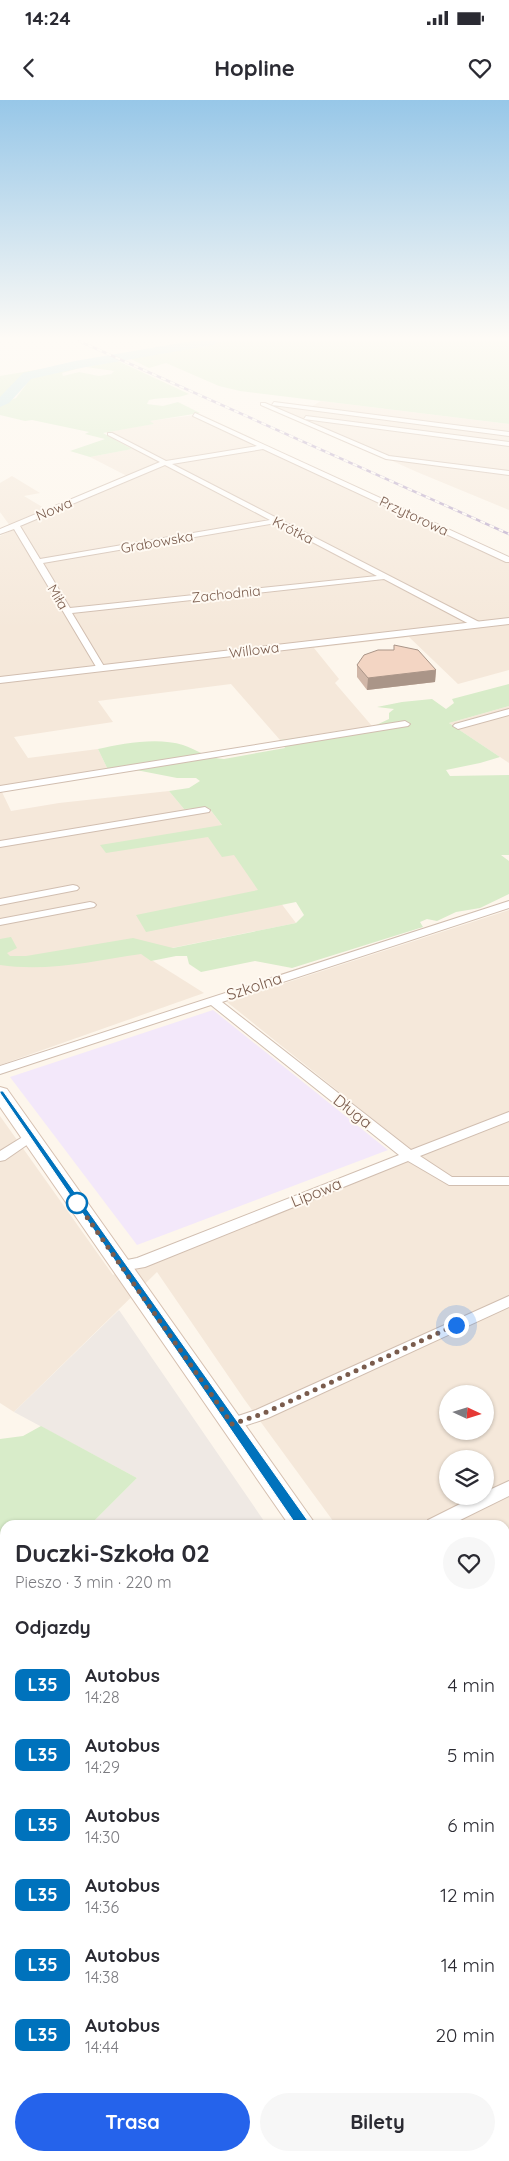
<!DOCTYPE html>
<html lang="pl">
<meta charset="utf-8">
<style>
:root{--surface:#fff;--page:#f7f7f7;--text:#2b2b33;--muted:#7c7c81;--accent:#2563eb}
body{margin:0;font-family:Quicksand,sans-serif;background:var(--page);color:var(--text);height:100vh;display:flex;flex-direction:column;font-size:19px;white-space:nowrap}
*{box-sizing:border-box;margin:0}
p{font-size:16px;color:var(--muted)}
.icon{flex:none;width:28px;height:28px;fill:none;stroke:currentColor;stroke-width:2;stroke-linecap:round;stroke-linejoin:round}
.map{position:relative;flex:1;overflow:hidden}
.drawer{position:absolute;left:0px;top:1420px;width:510px;height:641px;display:flex;flex-direction:column;background:var(--surface);border-radius:15px 15px 0 0;box-shadow:0 1px 4px #0004}
.drawer>*{flex:none}
.badge{padding:0 10px;border-radius:8px;font-size:18px;line-height:32px}
.needle{width:32px;rotate:94deg}
.controls{position:absolute;left:439px;top:1285px;display:grid;gap:10px}
.controls a{display:grid;place-items:center;width:55px;height:55px;border-radius:50%;background:var(--surface);box-shadow:0 1px 4px #0004;font-size:25px}
.you{position:absolute;width:25px;height:25px;margin:-12px;border:4px solid #fff;border-radius:50%;background:#1a73e8;box-shadow:0 0 0 8px #1a73e833}
.map>.badge{position:absolute;translate:-50% -50%;box-shadow:0 0 0 2px #fff}
h2{padding:0 15px;font-size:19px;line-height:45px}
.round{display:grid;place-items:center;flex:none;width:52px;height:52px;border-radius:26px;background:var(--page)}
.head{display:flex;align-items:center;justify-content:space-between;height:85px;padding:0 15px}
h1{font-size:24px;font-weight:700;line-height:38px}
.button{display:flex;gap:10px;margin-top:auto;padding:10px 15px}
.button a{flex:1;height:58px;border-radius:30px;background:var(--accent);color:#fff;font-size:20px;font-weight:700;line-height:58px;text-align:center}
.button a+a{background:var(--page);color:var(--text)}
ul{padding:0;list-style:none}
li{display:flex;align-items:center;gap:15px;height:70px;padding:0 15px}
li div{flex:1}
li b{display:block;font-size:19px}
li em{font-style:normal}
li .badge{min-width:55px;font-weight:700;text-align:center}
.status{display:flex;justify-content:space-between;align-items:center;height:35px;padding:0 25px;background:var(--surface);direction:ltr}
.status svg{height:14px;fill:currentColor}
header{display:flex;justify-content:space-between;align-items:center;height:65px;padding:0 15px;background:var(--surface);font-size:22px;font-weight:700}
.map>svg:first-child{display:block}
.residential{fill:#f5e8da;fill-rule:evenodd}
.industrial{fill:#efe9e4}
.education{fill:#f3e8fa}
.green{fill:#d8ecc9}
.lines{fill:none;stroke-linecap:round;stroke-linejoin:round}
.river{fill:#bfe3e8;fill-rule:evenodd}
.minor-casing{stroke:#d1beb0;stroke-width:2}
.tertiary-casing{stroke:#d1beb0;stroke-width:2}
.secondary-casing{stroke:#d6c0b0;stroke-width:2}
.minor{fill:#fff;fill-rule:evenodd}
.tertiary{fill:#fff;fill-rule:evenodd}
.secondary{fill:#fff;fill-rule:evenodd}
.rail-casing{stroke:#b9a8c9;stroke-width:2.5}
.rail{stroke:#fffaf3;stroke-width:2;stroke-dasharray:5;stroke-linecap:butt}
.wall{fill:#d1b7a8}
.shaded-wall{fill:#aa9588}
.building{fill:#f3d5c3;stroke:#aa9588}
.line{fill:#0072bc;stroke:#fff}
.walk{stroke:#7a5c4d;stroke-width:5;stroke-dasharray:0 9}
.stop-dot{fill:#fff;stroke:#0072bc;stroke-width:2.5}
.labels{text-anchor:middle;stroke-width:4;stroke-linejoin:round;paint-order:stroke}
.far-street-label{font-size:14px;fill:#7a5c4d;stroke:#fffaf3}
.street-label{font-size:16px;fill:#7a5c4d;stroke:#fffaf3}
</style>
<div class="status"><b>14:24</b><svg viewBox="0 0 49 12"><path d="M0 12V9h3v3zM5 12V6h3v6zM10 12V3h3v9zM15 12V0h3v12zM26 1h20v11H26zM47 4h2v5h-2z"/></svg></div>
<header><svg class="icon" aria-label="back" viewBox="0 0 24 24"><path d="M15 5l-7 7 7 7"/></svg>Hopline<svg class="icon" aria-label="heart" viewBox="0 0 24 24"><path d="M12 20l-8-8c-3-5 5-10 8-4 3-6 11-1 8 4z"/></svg></header>
<div class="map">
<svg width="509" height="2061" viewBox="0 0 509 2061">
<rect width="100%" height="100%" fill="#fdf6ec"/>
<!-- residential -->
<path class="residential" d="M321,301L509,324V410L417,372L268,305L307,309Z
M195,315L509,460V570L458,584L409,537L314,548L339,579L335,583L372,626L280,640L231,584L98,601L113,622L14,637L28,658L98,649L110,674L2,692L11,711L59,703L169,691L184,709L209,708L296,823L142,854L204,893L0,965V436L13,430L0,412V383L12,376L40,393L24,396L49,411L129,377L90,357L136,348L106,332L153,324L149,321Z
M509,606V663L449,623Z
M509,810V1668L505,1662V1425H336L244,1299L157,1172L14,1312L0,1303V1016L113,1175L419,1056L227,902ZM448,1294H485V1331H448ZM448,1359H485V1396H448Z"/>
<!-- industrial -->
<path class="industrial" d="M119,1210L264,1421L261,1425H90L137,1378L14,1312Z
M5,1509V1610L0,1607V1514Z
M5,1755V2056H116L109,2061H0V1761Z"/>
<!-- education -->
<path class="education" d="M213,910L388,1050L137,1145L10,977Z"/>
<!-- green -->
<path class="green" d="M223,241H509V324L240,291L219,286L166,263L149,268L129,258Z
M118,261L189,294C177,299 162,297 149,300L147,304L163,306L178,302L200,313L150,321L154,324L103,333L132,349L90,357L70,351L105,339L85,334L89,332L32,320L25,321L0,315V304L16,298L31,278L75,267L80,268L62,273L63,276L79,272L99,276L111,274L114,271L86,267Z
M41,269L50,270L20,278L7,295L0,301V276Z
M509,584V606L449,623L500,657L480,663L446,670L450,676L509,675V755H501L509,761V794L480,808L456,812L437,821L427,819L420,822L423,827L292,868L255,861L201,872L189,864L187,856H176L151,861L141,854C94,861 47,872 0,865V839L11,837L17,848L7,853L10,856H26L133,838L173,848L296,823L304,815L296,802L146,832L136,815L258,790L234,755L222,757L208,737L106,753L100,745L222,725L209,708L184,709L169,691L189,688L200,681L196,678H177L136,670L110,674L98,649C122,643 159,637 183,645C197,650 210,659 224,659L285,648L280,640L372,627L389,619V613L394,609L377,607L402,602L432,599L446,609L454,603L452,599Z
M41,1326L137,1378L90,1425H5V1509L0,1514V1339L23,1336Z
M505,1777L509,1783V2061H130L135,2056H505Z"/>
<g class="lines">
<!-- river -->
<path class="river" d="M192,241H219L213,245L75,269L31,279L9,303L0,307V297L23,273L75,261Z"/>
<defs>
<path id="minor" d="M274,302L509,332V336L272,305Z
M261,303H265L389,356L509,371V375L386,359L261,305Z
M195,313L509,457V462H506L263,349L172,364L481,523V527H475L384,479L72,513L105,568L98,570L14,429L0,434V429L160,362L108,335V333H112L166,361L257,346L193,316ZM165,365L270,420L40,459L20,426ZM276,423L377,476L70,508L43,463Z
M306,316L509,342V346L304,319Z
M509,609V615L458,629L453,626L455,624Z
M405,621L410,624L408,626L0,692V686Z
M205,707L210,710L209,712L0,747V741Z
M73,785L77,786L79,788L77,790L0,805V799Z
M509,801V808L222,902L411,1050L509,1012V1021L420,1056L452,1077H509V1085H449L408,1061L145,1167L122,1171L117,1170L114,1166L117,1162L137,1158L399,1055L211,905L0,974V966Z
M90,802L94,803L96,805L94,807L0,825V819Z
M29,1033L34,1034L36,1037L34,1040L5,1060L0,1061V1051Z
M509,1196V1207L268,1318L232,1330L226,1328L224,1324L226,1320L256,1310Z
M509,1381V1396L450,1425H425L428,1420L476,1396H485V1392Z
M509,1527V1544L505,1545V1528Z"/>
<path id="tertiary" d="M509,518V524L0,583V577Z"/>
<path id="secondary" d="M0,987L7,989L316,1425H289L0,1007Z
M505,1696L509,1698V1729L505,1728Z"/>
</defs>
<!-- minor casing -->
<use href="#minor" class="minor-casing"/>
<!-- tertiary casing -->
<use href="#tertiary" class="tertiary-casing"/>
<!-- secondary casing -->
<use href="#secondary" class="secondary-casing"/>
<!-- minor -->
<use href="#minor" class="minor"/>
<!-- tertiary -->
<use href="#tertiary" class="tertiary"/>
<!-- secondary -->
<use href="#secondary" class="secondary"/>
<defs>
<path id="rail" d="M79,241L509,434"/>
</defs>
<!-- rail casing -->
<use href="#rail" class="rail-casing"/>
<!-- rail -->
<use href="#rail" class="rail"/>
</g>
<!-- wall -->
<path class="wall" d="M357,565L436,570L435,582L367,590L357,577Z"/>
<!-- shaded-wall -->
<path class="shaded-wall" d="M436,570L435,582L367,590L368,578Z"/>
<!-- building -->
<path class="building" d="M394,545L418,550L436,570L368,578L357,565L364,555L378,550H394Z"/>
<!-- sky -->
<linearGradient id="sky" x2="0" y2="1"><stop stop-color="#97c7e8"/><stop offset="0.45" stop-color="#fefbf6"/><stop offset="1" stop-color="#fefbf6" stop-opacity="0"/></linearGradient>
<rect width="509" height="530" fill="url(#sky)"/>
<!-- line -->
<path class="line" d="M0,991H3L308,1421L310,1425L308,1429H299L0,993Z"/>
<g class="lines">
<!-- walk -->
<path class="walk" d="M77,1103L232,1324L262,1314L456,1225"/>
</g>
<!-- markers -->
<circle class="stop-dot" cx="77" cy="1103" r="10"/>
<g class="labels">
<!-- far-street labels -->
<g class="far-street-label">
<text transform="translate(54 409) rotate(-23)" y="5">Nowa</text>
<text transform="translate(414 416) rotate(25)" y="5">Przytorowa</text>
<text transform="translate(293 430) rotate(27)" y="5">Krótka</text>
<text transform="translate(157 442) rotate(-10)" y="5">Grabowska</text>
<text transform="translate(226 494) rotate(-6)" y="5">Zachodnia</text>
<text transform="translate(58 497) rotate(59)" y="5">Miła</text>
<text transform="translate(254 550) rotate(-7)" y="5">Willowa</text>
</g>
<!-- street labels -->
<g class="street-label">
<text transform="translate(254 886) rotate(-18)" y="6">Szkolna</text>
<text transform="translate(353 1011) rotate(38)" y="6">Długa</text>
<text transform="translate(316 1092) rotate(-22)" y="6">Lipowa</text>
</g>
</g>
</svg>
<div class="controls">
<a><svg class="needle" viewBox="-14 -14 28 28"><path d="M0-13l5 13h-10z" fill="#e53935"/><path d="M0 13l5-13h-10z" fill="#7c7c81"/></svg></a>
<a><svg class="icon" aria-label="layers" viewBox="0 0 24 24"><path d="M12 4l9 5-9 5-9-5zM3 14l9 5 9-5"/></svg></a>
</div>
<div class="you" style="left:456px;top:1225px"></div>
<section class="drawer">
<div class="head"><div><h1>Duczki-Szkoła 02</h1><p>Pieszo · 3 min · 220 m</p></div><a class="round"><svg class="icon" aria-label="heart" viewBox="0 0 24 24"><path d="M12 20l-8-8c-3-5 5-10 8-4 3-6 11-1 8 4z"/></svg></a></div>
<h2>Odjazdy</h2>
<ul>
<li><span class="badge" style="background:#0072bc;color:#fff">L35</span><div><b>Autobus</b><p>14:28</p></div><em>4 min</em></li>
<li><span class="badge" style="background:#0072bc;color:#fff">L35</span><div><b>Autobus</b><p>14:29</p></div><em>5 min</em></li>
<li><span class="badge" style="background:#0072bc;color:#fff">L35</span><div><b>Autobus</b><p>14:30</p></div><em>6 min</em></li>
<li><span class="badge" style="background:#0072bc;color:#fff">L35</span><div><b>Autobus</b><p>14:36</p></div><em>12 min</em></li>
<li><span class="badge" style="background:#0072bc;color:#fff">L35</span><div><b>Autobus</b><p>14:38</p></div><em>14 min</em></li>
<li><span class="badge" style="background:#0072bc;color:#fff">L35</span><div><b>Autobus</b><p>14:44</p></div><em>20 min</em></li>
</ul>
<div class="button"><a>Trasa</a><a>Bilety</a></div>
</section>
</div>
